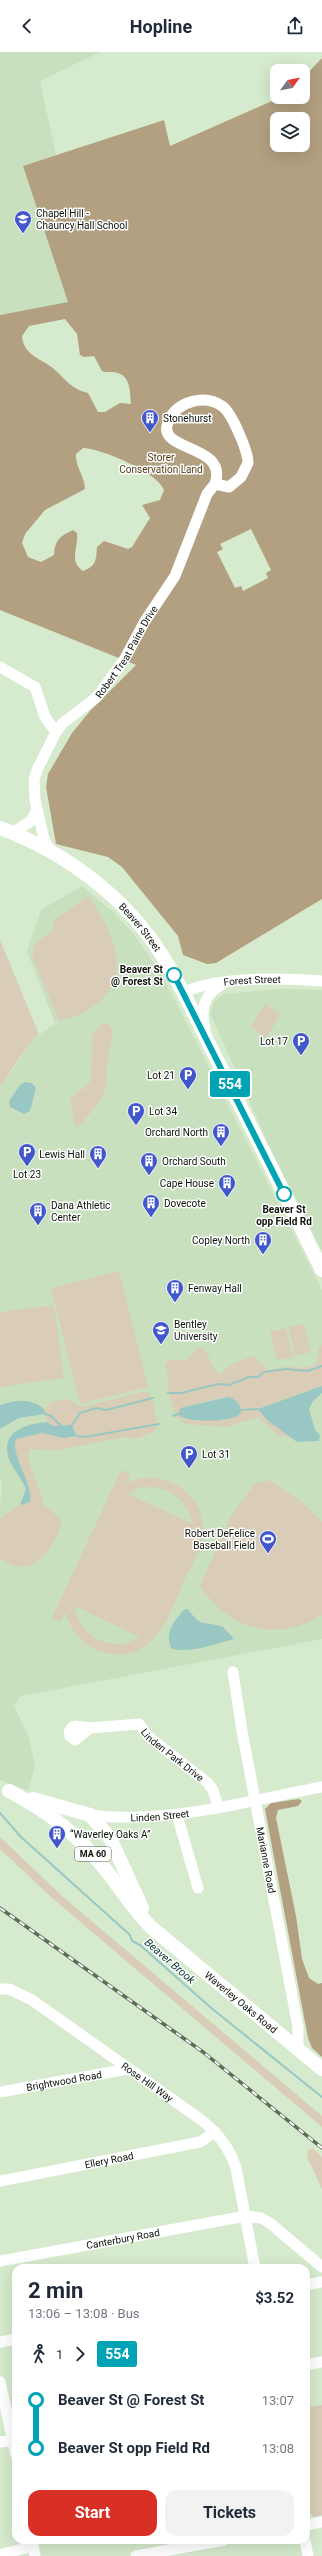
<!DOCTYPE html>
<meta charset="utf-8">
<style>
:root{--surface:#fff;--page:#f2f2f3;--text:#1f2937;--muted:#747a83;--accent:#d93025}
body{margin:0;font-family:Roboto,sans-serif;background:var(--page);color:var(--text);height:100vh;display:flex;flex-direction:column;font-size:15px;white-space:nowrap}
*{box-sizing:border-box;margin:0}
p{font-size:13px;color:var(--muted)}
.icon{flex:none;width:22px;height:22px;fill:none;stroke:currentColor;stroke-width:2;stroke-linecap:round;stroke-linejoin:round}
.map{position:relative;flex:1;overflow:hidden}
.side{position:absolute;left:12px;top:2212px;width:298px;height:280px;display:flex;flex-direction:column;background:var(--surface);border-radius:12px;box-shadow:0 4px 16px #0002}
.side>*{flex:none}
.badge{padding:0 8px;border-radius:3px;font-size:14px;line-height:26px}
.needle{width:26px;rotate:57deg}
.buttons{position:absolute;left:270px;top:12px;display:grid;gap:8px}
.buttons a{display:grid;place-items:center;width:40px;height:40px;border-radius:8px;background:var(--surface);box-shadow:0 4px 16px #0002;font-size:20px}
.map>.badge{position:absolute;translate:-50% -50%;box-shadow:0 0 0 2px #fff}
.legs{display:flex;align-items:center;gap:6px;height:44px;padding:0 16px;font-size:13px}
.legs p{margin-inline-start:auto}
.head{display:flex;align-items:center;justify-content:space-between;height:68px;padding:0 16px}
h1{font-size:22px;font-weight:700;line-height:30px}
.button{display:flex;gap:8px;margin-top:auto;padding:8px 16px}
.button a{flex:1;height:46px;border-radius:12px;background:var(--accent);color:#fff;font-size:16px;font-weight:700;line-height:46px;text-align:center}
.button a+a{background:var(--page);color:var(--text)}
ul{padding:0 16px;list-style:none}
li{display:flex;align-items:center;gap:14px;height:48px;font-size:15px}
li i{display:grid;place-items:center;width:6px;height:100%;margin:0 5px;background:currentColor}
li i::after{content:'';width:10px;height:10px;margin:-5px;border:3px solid;border-radius:50%;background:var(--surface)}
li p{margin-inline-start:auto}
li:first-child i{background:linear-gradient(#0000 50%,currentColor 0)}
li:last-child i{background:linear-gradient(currentColor 50%,#0000 0)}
header{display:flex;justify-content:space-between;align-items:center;height:52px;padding:0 16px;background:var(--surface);font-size:18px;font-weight:700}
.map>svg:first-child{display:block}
.built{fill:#c8e0bd}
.green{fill:#d9cdb7;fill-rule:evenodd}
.forest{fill:#b2a080;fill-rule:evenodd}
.water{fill:#99c7c3}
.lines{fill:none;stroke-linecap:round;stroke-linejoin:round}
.stream{stroke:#99c7c3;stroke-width:2}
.minor{stroke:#fff;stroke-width:11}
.major{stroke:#fff;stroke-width:14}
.rail-casing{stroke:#5f6c5a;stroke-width:3.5}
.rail{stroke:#fff;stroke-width:2;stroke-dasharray:6;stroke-linecap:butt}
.line-1-casing{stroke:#fff;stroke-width:9}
.line-1{stroke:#00a3b4;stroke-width:6}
.stop-1-dot{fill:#fff;stroke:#00a3b4;stroke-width:2}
.labels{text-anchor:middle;stroke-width:3;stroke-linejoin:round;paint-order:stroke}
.shield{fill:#fff;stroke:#545952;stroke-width:1}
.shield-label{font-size:9px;font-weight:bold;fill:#0b1208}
.poi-label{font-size:10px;fill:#0b1208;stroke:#fff;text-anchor:start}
.park-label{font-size:10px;fill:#4f3b12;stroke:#fff}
.street-label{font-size:10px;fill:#0b1208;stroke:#fff}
.stop-label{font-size:10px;font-weight:bold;fill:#0b1208;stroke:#fff;text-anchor:end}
.water-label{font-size:11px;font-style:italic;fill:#0c3836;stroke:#fff}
</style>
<header><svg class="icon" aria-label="back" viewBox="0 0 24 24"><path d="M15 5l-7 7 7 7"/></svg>Hopline<svg class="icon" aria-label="share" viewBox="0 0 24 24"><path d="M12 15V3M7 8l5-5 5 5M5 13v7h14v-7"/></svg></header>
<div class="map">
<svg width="322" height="2504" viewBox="0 0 322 2504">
<rect width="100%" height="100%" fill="#d6eacd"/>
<!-- built -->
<path class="built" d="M0,0H100L40,29L56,103L23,114L69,250L0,263Z
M82,834L113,860L133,881L162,923L322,1238V1587L21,1644L14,1654L29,1686L35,1714L28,1738L0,1728V1451L2,1435L0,1424V1377L19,1366L45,1361L14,1349L0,1353V1034L14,1016L30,990L55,971L27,899L41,858Z
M279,937L322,938V1199L268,1091L210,961L214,950L224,942Z"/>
<!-- green -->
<path class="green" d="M88,844C113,879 137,925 91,956C81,963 70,966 59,969L32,904L35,892L53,878V869Z
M0,888L39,982C23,996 14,1017 0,1034Z
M265,952L281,962L266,986L251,975Z
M102,972H109L113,980L106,1019V1035L101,1048L79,1074L75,1075L70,1047L79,1038L84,1037L91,1028L92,983Z
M119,1219L148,1335L80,1352L51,1236Z
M54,1253L64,1326L0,1335V1260Z
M304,1272L311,1300L295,1304L288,1275Z
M286,1276L293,1305L277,1308L270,1280Z
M322,1292V1334L258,1357L267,1368L293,1386H291L278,1383L258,1365L227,1375L185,1372L177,1365L171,1351L167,1337L169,1327L165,1313L169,1308H186L197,1297L203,1296C211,1302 210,1318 220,1322L232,1312L252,1304L269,1318C274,1318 279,1315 284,1315C299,1314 322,1322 318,1297ZM224,1345L234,1347L240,1355L226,1368L183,1367L180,1356Z
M145,1339C154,1342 160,1374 154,1380L136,1387L125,1385L58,1398L30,1397C30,1399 28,1401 28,1403C28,1408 43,1450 45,1453C52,1460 58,1463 62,1471C56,1490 39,1520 15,1514C10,1513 5,1509 0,1507V1467L13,1456L30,1450C33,1429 10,1403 16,1387L42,1381L71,1386L77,1382L72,1373L53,1374L47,1370L44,1357L52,1350L67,1347L79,1354H86Z
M121,1418L130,1422L126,1431C162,1415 206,1439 203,1482C202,1498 191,1515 184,1529C168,1565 153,1614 103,1600C83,1595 71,1579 65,1560L61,1570L52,1566ZM151,1435C172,1436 189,1451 193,1472L128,1442L140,1436ZM75,1554L140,1585C113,1602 79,1586 75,1554Z
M269,1428L302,1450L322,1470V1563C276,1591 229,1578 200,1534L231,1464L255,1431Z
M0,1785L62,1844L322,2064V2075L52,1846L0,1797Z
M312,2096L322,2105V2137L307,2105L308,2098Z
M306,2352H309V2355L322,2353V2463L314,2465L307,2457L306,2452Z"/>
<!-- forest -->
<path class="forest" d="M322,6V847L216,911L207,912L183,903L178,884L122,815L108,805L56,792L46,735L48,722L72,681L90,659L136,613L0,558V263L68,250L23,114L164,68L170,94L281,45H303V26ZM277,67H303V93H277ZM65,267L77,282L80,303L84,305L94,304L102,319C107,321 113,319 118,321C131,325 130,342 131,352L120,351L105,360H98L88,341C73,338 66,328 55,318C42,306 24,305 22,284L29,274ZM83,396C100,396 159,421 164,438L160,448L142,453L150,466L132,495L128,497L104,489L97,495C96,509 96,514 83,519C68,510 79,494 77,481L73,478C60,484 55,488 54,503L41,510L28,505L22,491L25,482L45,458L85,437C85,425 75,414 76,402ZM251,477L271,518L266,521L268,526L243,539L241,534L235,536L217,500L223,497L220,492Z
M299,1747L302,1749L298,1754L278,1758L276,1766L296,1864L302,1907L309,1926L318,1932L322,1931V2005L312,1996L308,1986L265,1757L271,1751Z"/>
<!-- water -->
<path class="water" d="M25,1030L32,1031L36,1036L30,1059L24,1062L10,1055L9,1049L20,1033Z
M322,1334V1341L313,1349L309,1357L315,1378L320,1383L319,1389L297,1390L267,1368L258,1357Z
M228,1345C236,1347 241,1352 241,1361C234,1371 183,1371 178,1362L180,1356Z
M14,1349H26L37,1352L44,1357L45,1362L19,1366L0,1377V1353Z
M47,1370L53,1374L72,1373L77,1384L64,1386L42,1381L16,1387C10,1403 33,1429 30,1450L20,1453L26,1437C21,1426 14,1418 9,1407C0,1379 26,1372 47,1370Z
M185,1557H188C202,1577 203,1568 223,1575L234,1587C217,1591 188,1603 171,1596C164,1581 175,1567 185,1557Z"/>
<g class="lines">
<!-- stream -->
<path class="stream" d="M168,1341H181L218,1332L229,1333L249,1325H258L264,1320L286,1317L308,1319L322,1314
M241,1358L258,1357
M45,1362L51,1364L61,1374
M173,1364L178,1362
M72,1373L80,1361L96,1356L106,1358L153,1346
M77,1384L85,1385L159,1372
M0,1761L21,1785L130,1883L132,1889L140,1893L210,1955L322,2045"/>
<!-- minor -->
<g class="minor">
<path d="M0,615L35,635L45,665L56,680"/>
<path d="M12,781L31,769L37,758"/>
<path id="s1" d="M51,800L44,787L35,748L34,728L37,718L56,680L63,671L97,645L124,608L145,569L175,524L207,442L215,432L229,435L241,425L248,411C248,399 232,361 222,354C205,342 178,349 169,368C152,401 229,390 215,432"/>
<path id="s2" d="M183,941C215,924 286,926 322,929"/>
<path d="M205,976C200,957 204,943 221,933"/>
<path id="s3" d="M233,1620L242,1679L298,1975V1997"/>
<path d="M76,1674L90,1676L75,1688L70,1684L69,1680L72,1675Z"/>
<path id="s4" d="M90,1676L139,1672L149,1685L208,1731L213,1738L218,1755"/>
<path id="s5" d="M90,1763C168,1773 246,1749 322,1735"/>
<path d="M177,1763L198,1836"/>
<path id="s6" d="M0,1937H9L32,1948L200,2067C218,2081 229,2095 236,2116L255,2216"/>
<path id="s7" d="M0,2040L128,2017"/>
<path id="s8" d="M0,2129L200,2090L215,2080"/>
<path id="s9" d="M0,2209L246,2164L261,2166L270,2171L322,2215"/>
<path d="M306,2233L322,2230"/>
<path d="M0,2290L16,2287"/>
<path d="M306,2313L322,2310"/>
<path d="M0,2330L16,2403"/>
<path d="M0,2390L13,2388"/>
<path d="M306,2473L322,2470"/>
<path d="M32,2488L35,2504"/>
<path d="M305,2488L308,2504"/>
<path d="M0,2503L33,2494"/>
<path d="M136,2504L224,2488"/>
</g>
<!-- major -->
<g class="major">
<path id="s10" d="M0,776C63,799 123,843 160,900C184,937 202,979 222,1018C256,1084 289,1151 322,1218"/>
<path id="s11" d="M9,1739C40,1755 71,1777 94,1804C115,1827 130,1854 152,1876L322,2017"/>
<path d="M33,1747L90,1763"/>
<path d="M90,1763L110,1786L142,1856"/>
</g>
<defs>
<path id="rail" d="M0,1856L203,2000L322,2096"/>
</defs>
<!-- rail casing -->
<use href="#rail" class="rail-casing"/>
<!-- rail -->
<use href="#rail" class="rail"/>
</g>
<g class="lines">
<defs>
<path id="line-1" d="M174,923L284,1142"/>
</defs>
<!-- line-1 casing -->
<use href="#line-1" class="line-1-casing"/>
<!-- line-1 -->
<use href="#line-1" class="line-1"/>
</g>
<!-- icons -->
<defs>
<symbol id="school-pin" viewBox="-11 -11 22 30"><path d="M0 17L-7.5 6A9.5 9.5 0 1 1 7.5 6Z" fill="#4257cb" stroke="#fff"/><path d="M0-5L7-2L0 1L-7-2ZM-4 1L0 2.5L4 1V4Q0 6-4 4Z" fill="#fff"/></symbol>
<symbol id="building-pin" viewBox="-11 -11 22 30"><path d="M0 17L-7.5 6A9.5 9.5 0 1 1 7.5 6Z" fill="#4257cb" stroke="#fff"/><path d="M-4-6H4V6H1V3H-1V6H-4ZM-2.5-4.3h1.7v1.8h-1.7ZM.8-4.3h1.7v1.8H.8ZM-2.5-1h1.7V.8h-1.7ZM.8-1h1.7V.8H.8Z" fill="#fff"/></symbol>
<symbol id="parking-pin" viewBox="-11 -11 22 30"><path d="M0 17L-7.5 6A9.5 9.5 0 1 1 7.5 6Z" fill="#4257cb" stroke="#fff"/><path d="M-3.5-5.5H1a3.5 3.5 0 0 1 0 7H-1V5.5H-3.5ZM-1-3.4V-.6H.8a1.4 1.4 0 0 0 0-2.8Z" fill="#fff"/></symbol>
<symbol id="university-pin" viewBox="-11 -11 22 30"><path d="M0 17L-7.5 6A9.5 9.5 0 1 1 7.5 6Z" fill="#4257cb" stroke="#fff"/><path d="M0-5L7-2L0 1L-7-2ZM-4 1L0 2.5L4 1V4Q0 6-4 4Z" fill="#fff"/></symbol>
<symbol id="stadium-pin" viewBox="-11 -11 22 30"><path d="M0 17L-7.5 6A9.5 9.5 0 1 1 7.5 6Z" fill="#4257cb" stroke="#fff"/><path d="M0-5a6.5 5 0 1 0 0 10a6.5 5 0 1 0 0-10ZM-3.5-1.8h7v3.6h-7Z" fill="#fff"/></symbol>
</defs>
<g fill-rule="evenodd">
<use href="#school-pin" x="13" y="157" width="20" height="27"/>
<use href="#building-pin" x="140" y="356" width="20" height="27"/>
<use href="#parking-pin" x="291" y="979" width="20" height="27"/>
<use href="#parking-pin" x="178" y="1013" width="20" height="27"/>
<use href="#parking-pin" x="126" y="1049" width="20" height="27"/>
<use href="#building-pin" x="211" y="1070" width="20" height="27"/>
<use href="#parking-pin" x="17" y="1090" width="20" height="27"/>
<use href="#building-pin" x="88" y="1092" width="20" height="27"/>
<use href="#building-pin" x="139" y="1099" width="20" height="27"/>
<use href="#building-pin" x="217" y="1121" width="20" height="27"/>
<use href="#building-pin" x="141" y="1141" width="20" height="27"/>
<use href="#building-pin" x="28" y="1149" width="20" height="27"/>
<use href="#building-pin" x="253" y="1178" width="20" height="27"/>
<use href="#building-pin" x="165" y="1226" width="20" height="27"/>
<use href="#university-pin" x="151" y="1268" width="20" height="27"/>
<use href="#parking-pin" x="179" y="1392" width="20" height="27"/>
<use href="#stadium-pin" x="258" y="1477" width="20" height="27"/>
<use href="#building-pin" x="47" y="1772" width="20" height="27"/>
</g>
<!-- markers -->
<g class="stop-1-dot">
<circle cx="174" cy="923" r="7"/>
<circle cx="284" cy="1142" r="7"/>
</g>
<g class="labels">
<!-- shield labels -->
<rect class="shield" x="75" y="1795" width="36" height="14" rx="3"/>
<g class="shield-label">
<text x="93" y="1805">MA 60</text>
</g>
<!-- poi labels -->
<g class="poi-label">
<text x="36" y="165">Chapel Hill -<tspan x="36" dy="12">Chauncy Hall School</tspan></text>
<text x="163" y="370">Stonehurst</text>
<text x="288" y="993" text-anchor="end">Lot 17</text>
<text x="175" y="1027" text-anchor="end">Lot 21</text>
<text x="149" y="1063">Lot 34</text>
<text x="208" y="1084" text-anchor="end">Orchard North</text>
<text x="85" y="1106" text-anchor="end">Lewis Hall</text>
<text x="162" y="1113">Orchard South</text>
<text x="27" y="1126" text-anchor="middle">Lot 23</text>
<text x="214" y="1135" text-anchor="end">Cape House</text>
<text x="164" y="1155">Dovecote</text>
<text x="51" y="1157">Dana Athletic<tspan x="51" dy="12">Center</tspan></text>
<text x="250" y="1192" text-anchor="end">Copley North</text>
<text x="188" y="1240">Fenway Hall</text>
<text x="174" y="1276">Bentley<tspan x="174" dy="12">University</tspan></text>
<text x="202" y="1406">Lot 31</text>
<text x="255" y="1485" text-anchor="end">Robert DeFelice<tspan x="255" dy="12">Baseball Field</tspan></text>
<text x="70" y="1786">“Waverley Oaks A”</text>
</g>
<!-- park labels -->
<g class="park-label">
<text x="161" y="409">Storer<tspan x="161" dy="12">Conservation Land</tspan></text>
</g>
<!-- street labels -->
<g class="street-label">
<text dy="4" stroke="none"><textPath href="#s1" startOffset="236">Robert Treat Paine Drive</textPath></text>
<text dy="4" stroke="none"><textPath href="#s10" startOffset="174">Beaver Street</textPath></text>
<text dy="4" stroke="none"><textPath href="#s2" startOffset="71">Forest Street</textPath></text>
<text dy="4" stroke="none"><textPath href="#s4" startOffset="95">Linden Park Drive</textPath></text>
<text dy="4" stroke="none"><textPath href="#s5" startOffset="70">Linden Street</textPath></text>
<text dy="4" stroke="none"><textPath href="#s3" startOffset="191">Marianne Road</textPath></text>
<text dy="4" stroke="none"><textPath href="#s11" startOffset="316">Waverley Oaks Road</textPath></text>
<text dy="4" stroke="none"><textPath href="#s7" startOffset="65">Brightwood Road</textPath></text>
<text dy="4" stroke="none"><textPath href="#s6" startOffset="176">Rose Hill Way</textPath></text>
<text dy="4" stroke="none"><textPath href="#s8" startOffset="111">Ellery Road</textPath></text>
<text dy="4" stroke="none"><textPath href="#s9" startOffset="125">Canterbury Road</textPath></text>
</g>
<!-- stop labels -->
<g class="stop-label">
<text x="163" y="921">Beaver St<tspan x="163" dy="12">@ Forest St</tspan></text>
<text x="284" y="1161" text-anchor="middle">Beaver St<tspan x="284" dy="12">opp Field Rd</tspan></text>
</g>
<!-- water labels -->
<g class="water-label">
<text transform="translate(170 1909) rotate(41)" y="4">Beaver Brook</text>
</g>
</g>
</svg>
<div class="buttons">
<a><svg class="needle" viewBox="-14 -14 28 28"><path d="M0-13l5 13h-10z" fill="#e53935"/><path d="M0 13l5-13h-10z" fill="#747a83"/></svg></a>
<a><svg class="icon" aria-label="layers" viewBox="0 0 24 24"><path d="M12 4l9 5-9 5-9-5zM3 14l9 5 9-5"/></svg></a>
</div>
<b class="badge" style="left:230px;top:1032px;background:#00a3b4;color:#fff">554</b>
<section class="side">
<div class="head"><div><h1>2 min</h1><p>13:06 – 13:08 · Bus</p></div><b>$3.52</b></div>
<div class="legs"><svg class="icon" aria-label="walk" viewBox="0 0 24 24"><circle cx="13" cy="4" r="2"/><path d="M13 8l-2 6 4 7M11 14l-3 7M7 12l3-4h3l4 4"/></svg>1<svg class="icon" aria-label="forward" viewBox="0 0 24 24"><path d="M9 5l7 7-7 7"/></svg><b class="badge" style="background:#00a3b4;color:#fff">554</b></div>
<ul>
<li><i style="color:#00a3b4"></i><b>Beaver St @ Forest St</b><p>13:07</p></li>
<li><i style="color:#00a3b4"></i><b>Beaver St opp Field Rd</b><p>13:08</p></li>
</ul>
<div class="button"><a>Start</a><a>Tickets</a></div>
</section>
</div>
